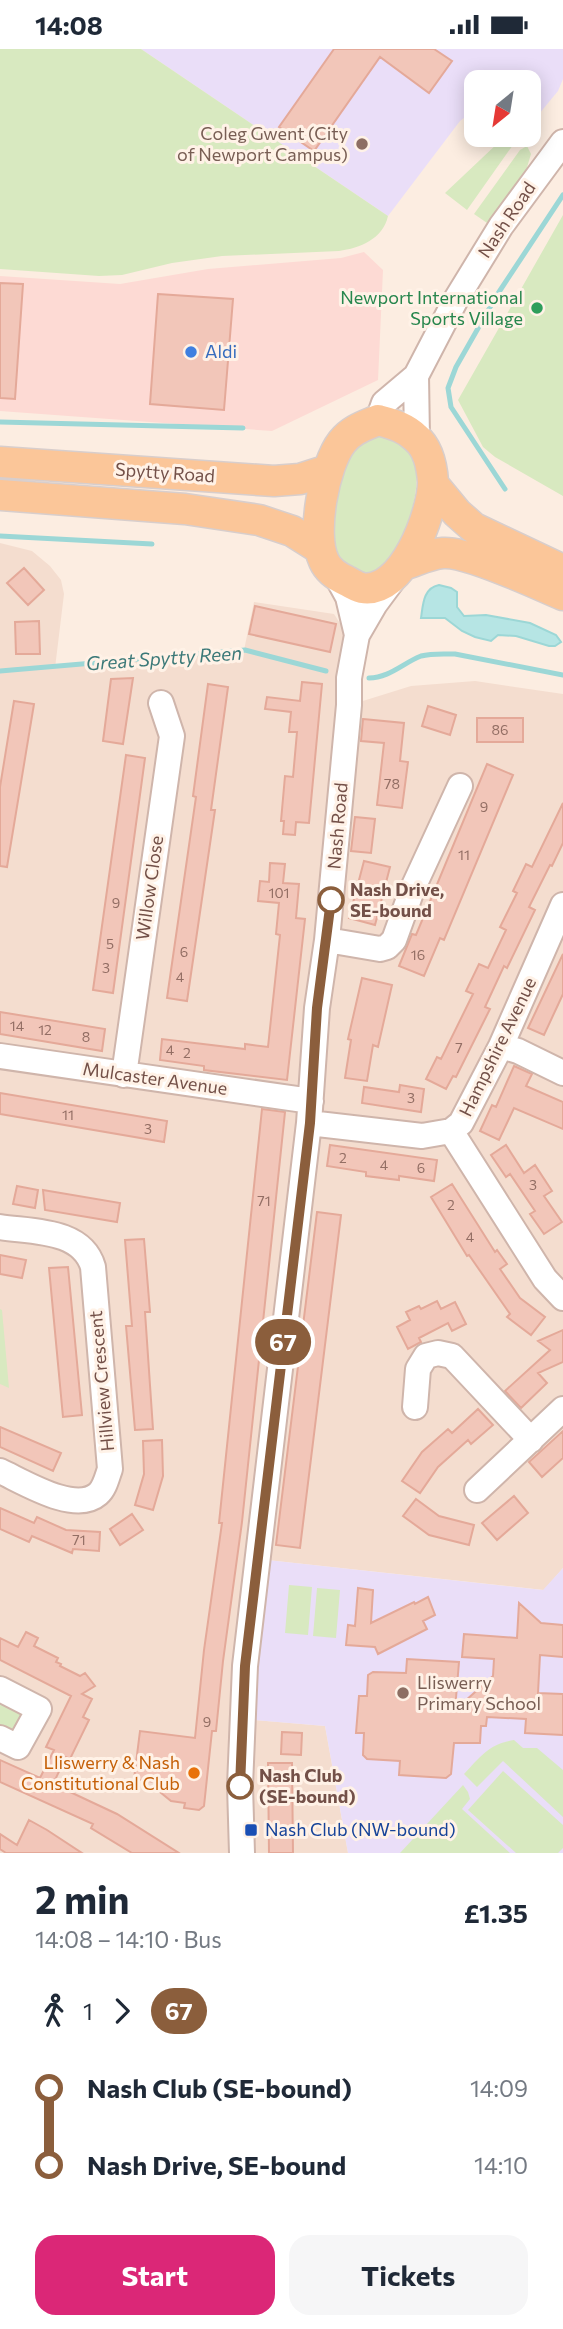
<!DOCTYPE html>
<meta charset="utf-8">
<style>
:root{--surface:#fff;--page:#f6f6f7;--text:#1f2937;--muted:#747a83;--accent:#db2777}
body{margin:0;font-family:Commissioner,sans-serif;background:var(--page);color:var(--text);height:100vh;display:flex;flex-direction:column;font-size:26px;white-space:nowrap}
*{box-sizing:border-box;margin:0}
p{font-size:23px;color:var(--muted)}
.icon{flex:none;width:38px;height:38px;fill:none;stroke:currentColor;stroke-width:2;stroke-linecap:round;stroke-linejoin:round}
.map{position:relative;height:1804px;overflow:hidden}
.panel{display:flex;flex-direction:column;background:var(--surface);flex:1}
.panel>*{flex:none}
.badge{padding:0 14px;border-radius:23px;font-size:24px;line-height:46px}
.needle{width:46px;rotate:210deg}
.tools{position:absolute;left:464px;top:21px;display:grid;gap:14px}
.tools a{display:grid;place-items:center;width:77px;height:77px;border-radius:14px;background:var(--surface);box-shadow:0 4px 18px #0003;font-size:35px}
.map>.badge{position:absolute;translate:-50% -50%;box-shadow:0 0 0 4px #fff}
.legs{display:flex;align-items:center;gap:10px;height:77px;padding:0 35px;font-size:23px}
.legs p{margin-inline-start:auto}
.summary{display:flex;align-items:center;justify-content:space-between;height:119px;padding:0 35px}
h1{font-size:38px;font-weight:700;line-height:52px}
.button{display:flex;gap:14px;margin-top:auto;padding:14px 35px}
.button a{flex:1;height:80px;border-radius:21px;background:var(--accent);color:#fff;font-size:28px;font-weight:700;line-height:80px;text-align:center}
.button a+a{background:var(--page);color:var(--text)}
ul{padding:0 35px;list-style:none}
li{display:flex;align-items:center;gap:24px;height:77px;font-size:26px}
li i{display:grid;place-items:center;width:10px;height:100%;margin:0 9px;background:currentColor}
li i::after{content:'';width:18px;height:18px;margin:-9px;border:5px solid;border-radius:50%;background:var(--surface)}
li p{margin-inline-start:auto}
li:first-child i{background:linear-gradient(#0000 50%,currentColor 0)}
li:last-child i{background:linear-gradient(currentColor 50%,#0000 0)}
.status{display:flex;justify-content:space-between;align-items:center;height:49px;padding:0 35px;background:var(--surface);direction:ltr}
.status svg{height:19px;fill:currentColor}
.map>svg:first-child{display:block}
.residential{fill:#f4ddcf}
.commercial{fill:#fddad4}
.education{fill:#eadef8}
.green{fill:#d8e9c0}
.water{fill:#b6e5e4;stroke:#9cd7d6;stroke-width:2}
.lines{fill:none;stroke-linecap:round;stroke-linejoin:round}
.stream{stroke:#9cd7d6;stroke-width:5}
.building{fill:#f2c6b9;stroke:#e4a999;stroke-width:2}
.minor-casing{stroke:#cfb5ab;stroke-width:28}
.major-casing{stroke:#d8cecc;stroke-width:33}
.minor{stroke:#fff;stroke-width:24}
.major{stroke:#fbc699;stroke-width:30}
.line-1-casing{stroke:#fff;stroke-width:16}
.line-1{stroke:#8b5e3c;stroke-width:10}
.education-dot{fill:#8d6e63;stroke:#fff2e7;stroke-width:2.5}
.leisure-dot{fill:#2e9e5b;stroke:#fff2e7;stroke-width:2.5}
.shop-dot{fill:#3f7fe0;stroke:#fff2e7;stroke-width:2.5}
.stop-1-dot{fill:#fff;stroke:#8b5e3c;stroke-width:3.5}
.food-dot{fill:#e8710a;stroke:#fff2e7;stroke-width:2.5}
.transit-dot{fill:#1a4fb4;stroke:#fff2e7;stroke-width:2.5}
.labels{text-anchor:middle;stroke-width:6;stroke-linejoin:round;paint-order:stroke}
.number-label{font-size:14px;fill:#936e64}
.education-label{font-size:18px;fill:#785e54;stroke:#fff2e7;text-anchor:end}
.street-label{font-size:18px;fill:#735048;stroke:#fff2e7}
.leisure-label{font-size:18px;fill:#27864d;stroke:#fff2e7;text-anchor:end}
.shop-label{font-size:18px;fill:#366cbe;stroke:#fff2e7;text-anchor:start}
.stop-label{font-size:18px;font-weight:bold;fill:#735048;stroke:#fff2e7;text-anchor:start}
.food-label{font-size:18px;fill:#c56008;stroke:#fff2e7;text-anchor:end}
.transit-label{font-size:18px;fill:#164399;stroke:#fff2e7;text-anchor:start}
.water-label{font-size:19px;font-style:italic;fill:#3c7978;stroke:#fff2e7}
</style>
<div class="status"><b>14:08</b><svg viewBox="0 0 49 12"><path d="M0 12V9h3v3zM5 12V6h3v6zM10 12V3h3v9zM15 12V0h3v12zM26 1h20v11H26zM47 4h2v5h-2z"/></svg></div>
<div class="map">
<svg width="563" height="1804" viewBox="0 0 563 1804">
<rect width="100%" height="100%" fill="#fcede1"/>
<!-- residential -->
<path class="residential" d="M0,494L32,502L50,517L61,531L64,545L55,619L244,601L254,553L334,565L343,579L357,586L350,656L411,637L475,632L563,645V1519L544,1541L258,1510L243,1670L325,1677L348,1804H0Z"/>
<!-- commercial -->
<path class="commercial" d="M364,203L383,221L378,331L272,382L0,362V227L120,235L208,220L341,209Z"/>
<!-- education -->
<path class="education" d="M141,0H563V30L558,42L539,65L529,59L528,33H476V60L460,72L388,167Z
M258,1510L543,1541L563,1519V1804H348L325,1677L242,1670Z"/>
<!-- green -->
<path class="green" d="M0,0H141L388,167C383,190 360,199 339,202L222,207L172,214L122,226L99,227L0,220Z
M509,92L515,93L467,161L445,144L499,93Z
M527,97L531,105L525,125L490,176L474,165L520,101Z
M563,166V447L495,408L483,398L458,351Z
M380,386C427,393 419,438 409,471C405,482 402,497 394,507C390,513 384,518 379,523C374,523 368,525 363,524C319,520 334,447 344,421C348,412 351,398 360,392C365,389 375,388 380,386Z
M0,1260L2,1261L9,1339L0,1335Z
M289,1536L312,1538L308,1586L285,1584Z
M317,1539L340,1541L336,1589L313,1587Z
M0,1646L23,1662L22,1671L12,1680L0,1677Z
M514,1691L523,1699H537L563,1721V1768L503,1712L477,1738L464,1725C481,1707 489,1695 514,1691Z
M503,1722L563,1776V1799L558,1804H516L468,1761Z
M463,1736L468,1743L470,1750L462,1760L510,1804H400Z"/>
<!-- water -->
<path class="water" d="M439,536L451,539L457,543V558L464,567L486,566L530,574L556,586L561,593L555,597H549L516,587L498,586L491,592L475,588L462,582L445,569H421C423,556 423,539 439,536Z"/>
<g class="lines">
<!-- stream -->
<path class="stream" d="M0,373L243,379
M505,440L451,358L448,339L456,318L497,246L563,146
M0,487L152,495
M0,622L245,601L326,622
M369,629C389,629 403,614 421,607C432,604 443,605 455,605L563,626"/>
</g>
<!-- building -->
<path class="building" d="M334,0H434L452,12L429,44L380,8L314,102L279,78Z
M0,234L23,235L15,350L0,349Z
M158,245L233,250L224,361L150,355Z
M24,519L44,541L28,556L7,534Z
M255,557L336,575L330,603L249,585Z
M39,572L40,605H16L15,573Z
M133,629L123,695L103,692L111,630Z
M302,633L322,635L309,774L296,773L295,786L283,785L284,772H281L285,727L293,728L297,683H289L291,663L265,660L267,648L300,652Z
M208,635L228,638L211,761H215L187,952L167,949L196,748L193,747Z
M14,652L34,655L7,818L0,817V738Z
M428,657L456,666L450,686L422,677Z
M477,669H523V693H477Z
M363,670L404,674L400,712L408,713L402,759L377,756L384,694L361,692Z
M126,706L145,709L113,944L93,941Z
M487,715L513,726L444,891L440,889L424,927L399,917L412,885L416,886Z
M563,754V794L552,817L550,816L529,858L535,861L507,919L504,917L485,958L490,960L456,1028L453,1027L446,1040L426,1030L437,1008L441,1010L473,945L466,942L479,915L488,919L506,881L500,878L517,844L513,842L526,815L532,818Z
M355,768L375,770L371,804L351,802Z
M364,812L390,818L375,876L349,869Z
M270,814L285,815L283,834L299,835L296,869L305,870L287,1031L204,1021V1017L160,1011L162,990L245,1000V995L268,998L280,886L276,885L279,854L258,852L260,832L269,833Z
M563,905V945L544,986L528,979Z
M362,929L392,936L378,998L373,996L367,1032L345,1029L351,991L348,990Z
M0,963L105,980L102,1002L0,985Z
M514,1017L532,1025L526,1037L563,1053V1080L514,1059L499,1091L480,1082L492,1056L496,1058Z
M400,1036L424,1040L421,1063L362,1054L364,1038L399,1043Z
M0,1044L167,1072L164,1093L0,1065Z
M262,1060L285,1063L242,1473L223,1612L216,1682H212L204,1757L199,1761L184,1759L185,1754L171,1752L160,1743L161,1734L134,1730L140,1682L195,1689L204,1601L222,1474H219Z
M330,1096L437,1111L434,1132L399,1127V1131L366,1127V1123L327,1117Z
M506,1096L524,1124L535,1116L552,1142L544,1147L562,1173L544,1185L530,1165L535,1162L510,1125L506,1128L491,1106Z
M452,1135L495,1203L497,1201L507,1215L500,1220L520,1249L545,1268L531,1286L507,1268L510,1265L469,1206L467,1207L431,1148Z
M17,1137L38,1141L35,1159L13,1155Z
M43,1141L120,1154L117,1173L45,1161Z
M317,1163L341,1166L300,1499L276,1496Z
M144,1190L150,1263H145L153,1380L135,1381L126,1277H132L125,1191Z
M0,1206L26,1211L22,1229L0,1225Z
M68,1218L82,1366L63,1368L49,1219Z
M437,1252L441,1260L455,1253L466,1275L452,1282L448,1274L419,1289L421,1293L408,1300L397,1278L410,1271L406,1263L419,1257L421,1260Z
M563,1281V1313L538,1324L547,1334L521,1359L505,1342L550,1301L538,1292Z
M478,1360L493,1376L471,1395L468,1391L438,1418L420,1444L402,1432L422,1403L448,1380L452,1384Z
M0,1378L61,1404L53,1422L0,1398Z
M563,1382V1409L542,1428L529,1413Z
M162,1391L163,1427L153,1461L135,1456L144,1425L143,1392Z
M514,1447L528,1464L497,1491L482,1474Z
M416,1450L439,1467L474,1476L469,1496L429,1486L403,1467Z
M0,1459L34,1474L37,1468L66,1481L100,1483L99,1502L73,1500L72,1504L32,1487L29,1493L0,1480Z
M132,1465L143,1481L120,1496L110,1480Z
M358,1539L373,1541L371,1574L414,1553L415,1555L428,1548L435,1566L423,1572L427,1580L378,1605L375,1598L346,1596L348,1576L355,1577Z
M519,1554L541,1574L563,1576V1608L540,1606L538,1644L563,1645V1686L525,1684L526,1670L487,1668L486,1677H481L480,1694H454L451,1725L446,1729L399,1726L400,1712L367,1710L363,1706L364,1684H356L359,1647H367L368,1626L373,1623L406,1624L407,1610L459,1613L455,1661L493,1627L494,1610L462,1608L464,1585L517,1589Z
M26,1583L38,1589L34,1597L58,1609L56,1613L61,1615L60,1617L80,1627L85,1624L95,1637L82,1645L92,1650L83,1668L89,1671L70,1710L66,1708L53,1735L117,1765L179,1804H132L91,1779L93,1775L0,1733V1711L40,1729L54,1701L46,1698L71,1647L0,1611V1589L18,1598Z
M282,1683L302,1684L301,1706L281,1705Z
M268,1714H292L293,1804H269Z
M29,1771L47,1781L82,1804H6L0,1800V1785L17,1796Z"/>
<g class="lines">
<defs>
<path id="minor" d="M378,371L384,354L416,327
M417,389L416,327L455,252L501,177L563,93
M357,586L375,555L395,528
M327,891L380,900L387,898L394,891L412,841L460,737
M501,997L518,1002L563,1024
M0,1007L311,1052
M124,1026L172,687L161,654
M309,1074L422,1087L451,1082L461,1074L501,997L563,856
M451,1082L545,1230L563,1249
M0,1178C32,1183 82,1180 93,1218L110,1420C107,1428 105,1439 98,1445C75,1465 24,1433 0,1422
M415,1358L418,1320L426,1307L438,1304L452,1307L531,1391
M477,1441L563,1360
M0,1640L39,1660L18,1698L0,1689
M242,1804L240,1737L245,1617L309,1074L317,959L327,891L349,656V629L357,586L348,548L337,528"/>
<path id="major" d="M378,371C392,375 405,378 416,389C428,399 432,418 433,433C433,464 403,546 362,539C357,538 352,535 347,532C338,528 328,521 324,512C311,485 324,416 342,393C351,381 364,377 378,371Z
M0,413L274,432L300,430L328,421
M433,435L457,464L474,479L563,521
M0,446L185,460L259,471L292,482L319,499
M406,515C418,511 430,505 443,504C468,502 537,535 563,546"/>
</defs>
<!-- minor casing -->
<use href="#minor" class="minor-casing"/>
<!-- major casing -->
<use href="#major" class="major-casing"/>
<!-- minor -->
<use href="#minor" class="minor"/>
<!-- major -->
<use href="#major" class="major"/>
</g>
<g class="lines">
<defs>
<path id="line-1" d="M240,1737L245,1617L310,1074L317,959L331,851"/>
</defs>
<!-- line-1 casing -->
<use href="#line-1" class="line-1-casing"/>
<!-- line-1 -->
<use href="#line-1" class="line-1"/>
</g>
<!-- markers -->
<g class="education-dot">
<circle cx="362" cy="95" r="7"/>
<circle cx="403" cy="1644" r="7"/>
</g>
<circle class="leisure-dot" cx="537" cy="259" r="7"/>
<circle class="shop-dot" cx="191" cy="303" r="7"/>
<g class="stop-1-dot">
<circle cx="331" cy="851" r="12"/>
<circle cx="240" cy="1737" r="12"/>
</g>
<circle class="food-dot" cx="194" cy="1724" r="7"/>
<rect class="transit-dot" x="244" y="1774" width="14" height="14" rx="3.5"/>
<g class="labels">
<!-- number labels -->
<g class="number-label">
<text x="500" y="686">86</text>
<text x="392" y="740">78</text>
<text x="484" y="763">9</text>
<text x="464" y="811">11</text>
<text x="279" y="849">101</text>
<text x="116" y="859">9</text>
<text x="110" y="900">5</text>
<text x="184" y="908">6</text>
<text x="418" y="911">16</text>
<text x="106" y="924">3</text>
<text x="180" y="933">4</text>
<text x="17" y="982">14</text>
<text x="45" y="986">12</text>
<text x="86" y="993">8</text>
<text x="459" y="1004">7</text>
<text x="170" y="1006">4</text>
<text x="187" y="1009">2</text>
<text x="411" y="1054">3</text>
<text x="68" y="1071">11</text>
<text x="148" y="1085">3</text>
<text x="343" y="1114">2</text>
<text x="384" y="1121">4</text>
<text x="421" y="1124">6</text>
<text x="533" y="1141">3</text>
<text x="264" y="1157">71</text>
<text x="451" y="1161">2</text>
<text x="470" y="1193">4</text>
<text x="79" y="1496">71</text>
<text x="207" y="1678">9</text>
</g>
<!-- education labels -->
<g class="education-label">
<text x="348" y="91">Coleg Gwent (City<tspan x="348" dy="21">of Newport Campus)</tspan></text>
<text x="417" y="1640" text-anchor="start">Lliswerry<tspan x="417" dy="21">Primary School</tspan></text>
</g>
<!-- street labels -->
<g class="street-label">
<text transform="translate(507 171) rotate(-56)" y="6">Nash Road</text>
<text transform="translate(165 424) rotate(4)" y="6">Spytty Road</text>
<text transform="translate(338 777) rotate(-85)" y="6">Nash Road</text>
<text transform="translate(150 839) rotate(-82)" y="6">Willow Close</text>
<text transform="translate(498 998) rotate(-64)" y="6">Hampshire Avenue</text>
<text transform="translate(155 1030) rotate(8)" y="6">Mulcaster Avenue</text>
<text transform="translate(102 1332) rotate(-95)" y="6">Hillview Crescent</text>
</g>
<!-- leisure labels -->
<g class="leisure-label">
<text x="523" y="255">Newport International<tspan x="523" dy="21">Sports Village</tspan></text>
</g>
<!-- shop labels -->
<g class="shop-label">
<text x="205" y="309">Aldi</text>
</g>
<!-- stop labels -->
<g class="stop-label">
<text x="350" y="847">Nash Drive,<tspan x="350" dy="21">SE-bound</tspan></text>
<text x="259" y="1733">Nash Club<tspan x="259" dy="21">(SE-bound)</tspan></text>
</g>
<!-- food labels -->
<g class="food-label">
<text x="180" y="1720">Lliswerry &amp; Nash<tspan x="180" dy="21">Constitutional Club</tspan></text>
</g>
<!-- transit labels -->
<g class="transit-label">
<text x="265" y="1787">Nash Club (NW-bound)</text>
</g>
<!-- water labels -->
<g class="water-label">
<text transform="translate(164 609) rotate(-4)" y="7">Great Spytty Reen</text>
</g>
</g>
</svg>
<div class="tools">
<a><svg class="needle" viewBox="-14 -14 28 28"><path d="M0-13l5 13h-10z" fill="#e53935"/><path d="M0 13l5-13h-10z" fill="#747a83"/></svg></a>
</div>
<b class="badge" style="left:283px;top:1293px;background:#8b5e3c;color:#fff">67</b>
</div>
<section class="panel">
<div class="summary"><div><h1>2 min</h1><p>14:08 – 14:10 · Bus</p></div><b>£1.35</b></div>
<div class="legs"><svg class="icon" aria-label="walk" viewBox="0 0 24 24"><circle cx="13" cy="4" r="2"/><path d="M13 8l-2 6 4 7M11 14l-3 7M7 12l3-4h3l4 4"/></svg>1<svg class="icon" aria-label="forward" viewBox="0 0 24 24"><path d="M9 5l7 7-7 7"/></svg><b class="badge" style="background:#8b5e3c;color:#fff">67</b></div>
<ul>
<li><i style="color:#8b5e3c"></i><b>Nash Club (SE-bound)</b><p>14:09</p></li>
<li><i style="color:#8b5e3c"></i><b>Nash Drive, SE-bound</b><p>14:10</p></li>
</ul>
<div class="button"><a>Start</a><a>Tickets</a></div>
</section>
